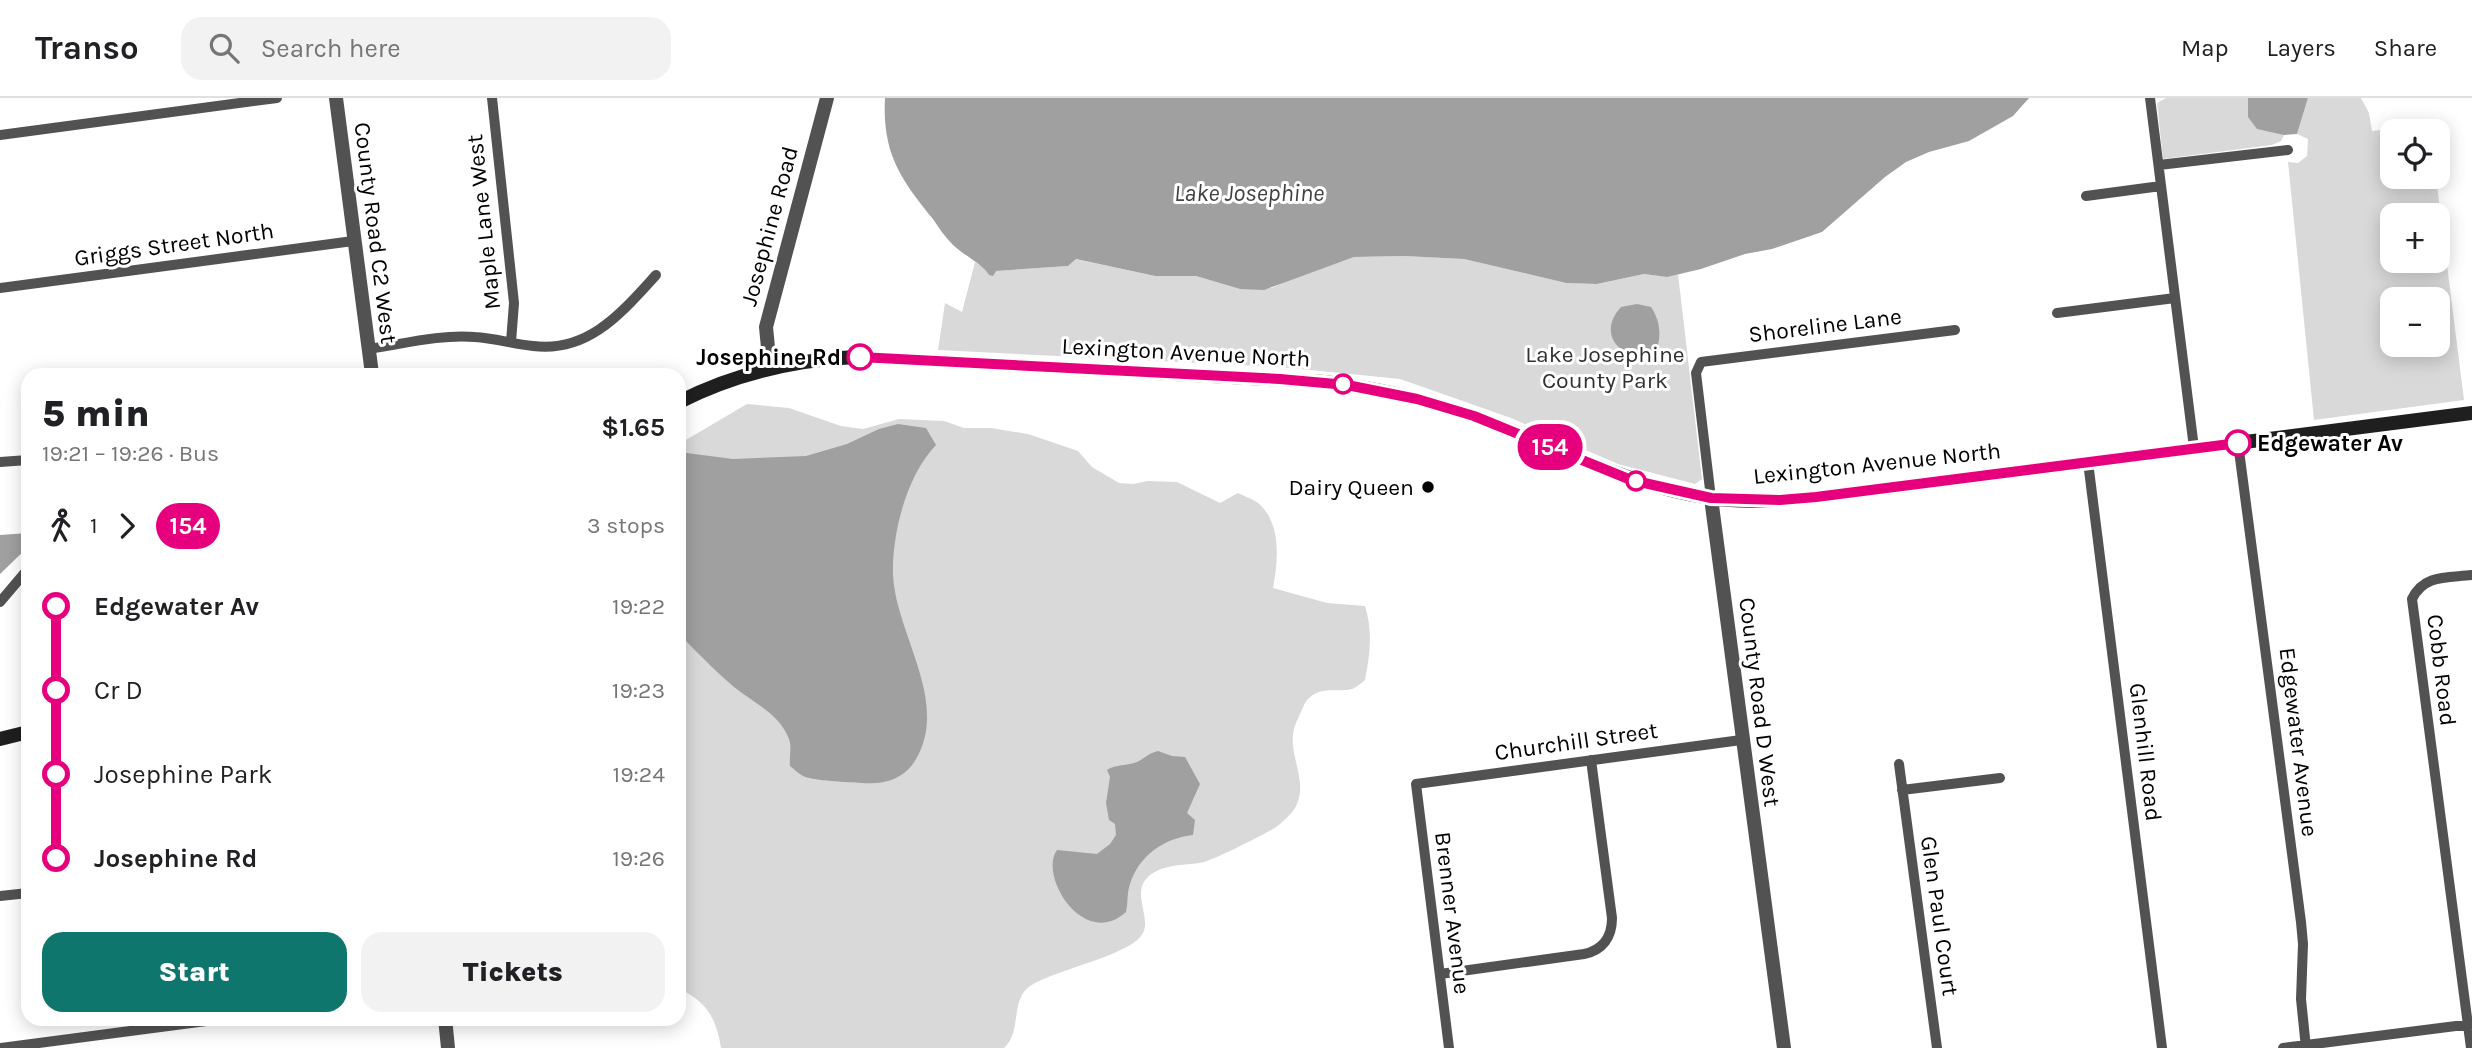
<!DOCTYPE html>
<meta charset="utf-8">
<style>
:root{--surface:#fff;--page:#f2f2f2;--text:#202124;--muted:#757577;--line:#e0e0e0;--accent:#0f766e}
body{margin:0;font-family:Karla,sans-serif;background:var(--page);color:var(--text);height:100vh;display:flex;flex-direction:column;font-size:26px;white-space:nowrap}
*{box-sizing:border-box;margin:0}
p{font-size:23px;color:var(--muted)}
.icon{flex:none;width:38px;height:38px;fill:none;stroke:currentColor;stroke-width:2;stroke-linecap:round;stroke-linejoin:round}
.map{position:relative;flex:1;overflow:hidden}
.details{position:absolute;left:21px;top:270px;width:665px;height:658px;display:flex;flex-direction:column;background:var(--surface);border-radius:21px;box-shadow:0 4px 18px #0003}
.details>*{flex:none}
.badge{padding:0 14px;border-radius:23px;font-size:24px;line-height:46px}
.fabs{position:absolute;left:2380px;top:21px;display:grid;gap:14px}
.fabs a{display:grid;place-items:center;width:70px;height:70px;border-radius:14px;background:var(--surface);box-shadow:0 4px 18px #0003;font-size:35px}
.map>.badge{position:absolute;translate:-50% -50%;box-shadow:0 0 0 4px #fff}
.legs{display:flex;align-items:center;gap:10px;height:77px;padding:0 21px;font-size:23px}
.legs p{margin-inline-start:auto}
.headline{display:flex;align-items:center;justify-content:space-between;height:119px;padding:0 21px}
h1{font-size:38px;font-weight:800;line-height:52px}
.button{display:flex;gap:14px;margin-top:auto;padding:14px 21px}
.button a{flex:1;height:80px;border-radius:21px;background:var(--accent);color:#fff;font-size:28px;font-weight:800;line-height:80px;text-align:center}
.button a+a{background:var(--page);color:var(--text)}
ul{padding:0 21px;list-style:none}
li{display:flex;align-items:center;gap:24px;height:84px;font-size:26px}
li i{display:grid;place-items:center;width:10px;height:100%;margin:0 9px;background:currentColor}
li i::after{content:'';width:18px;height:18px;margin:-9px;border:5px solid;border-radius:50%;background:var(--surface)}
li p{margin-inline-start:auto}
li:first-child i{background:linear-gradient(#0000 50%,currentColor 0)}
li:last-child i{background:linear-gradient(currentColor 50%,#0000 0)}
header{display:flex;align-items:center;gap:42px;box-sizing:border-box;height:98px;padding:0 35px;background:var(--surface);border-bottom:2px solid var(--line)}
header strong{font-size:33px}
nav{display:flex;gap:38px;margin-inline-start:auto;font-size:24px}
.search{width:490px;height:63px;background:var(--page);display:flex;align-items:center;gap:18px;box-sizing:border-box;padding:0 24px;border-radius:21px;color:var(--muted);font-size:26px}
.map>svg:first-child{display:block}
.green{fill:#d9d9d9;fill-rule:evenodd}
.water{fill:#a0a0a0}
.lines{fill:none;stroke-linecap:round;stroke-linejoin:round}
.minor{stroke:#525252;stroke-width:10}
.tertiary{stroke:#525252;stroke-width:14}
.secondary{stroke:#1f1f1f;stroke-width:14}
.line-1-casing{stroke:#fff;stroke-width:16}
.line-1{stroke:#e6007e;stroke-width:10}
.stop-1-dot{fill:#fff;stroke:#e6007e;stroke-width:3.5}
.poi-dot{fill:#000;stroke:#fff;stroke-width:2.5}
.labels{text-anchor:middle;stroke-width:6;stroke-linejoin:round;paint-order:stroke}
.street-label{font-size:23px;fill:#000;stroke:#fff}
.park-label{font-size:23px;fill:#303030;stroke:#fff}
.stop-label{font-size:23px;font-weight:bold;fill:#000;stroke:#fff;text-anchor:end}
.poi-label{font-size:23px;fill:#000;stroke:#fff;text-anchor:end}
.water-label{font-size:24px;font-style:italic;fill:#414141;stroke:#fff}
</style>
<header>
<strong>Transo</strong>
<div class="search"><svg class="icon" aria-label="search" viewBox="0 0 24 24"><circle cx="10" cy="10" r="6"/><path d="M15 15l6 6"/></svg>Search here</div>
<nav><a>Map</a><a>Layers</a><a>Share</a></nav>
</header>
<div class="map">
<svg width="2472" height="950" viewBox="0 0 2472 950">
<rect width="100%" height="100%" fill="#fff"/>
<!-- green -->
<path class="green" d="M2166,0H2248V19L2284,37L2281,43L2272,47L2163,61L2157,5Z
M2308,0H2361L2369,15L2372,33L2430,27L2431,33H2392V79H2436L2464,302L2314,322L2288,64L2298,65L2307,58L2308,41L2297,36ZM2392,117H2438V163H2392ZM2392,201H2438V247H2392Z
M1404,158L1464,161L1566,185L1597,186L1644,176L1667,179L1678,176L1702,381L1695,386L1618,366L1511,320L1400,281L1280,269L938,252L945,205L962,214L975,164L987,172L995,173L1068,168L1075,161L1155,178H1196L1240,191L1272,190L1286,183L1354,159Z
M747,306L789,310L841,328L863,331L899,321L944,323L964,330H991L1028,336L1078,353L1092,369L1119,385L1133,386L1148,383L1177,384L1220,405L1238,395C1244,398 1253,401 1258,405C1282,425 1278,463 1273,490L1327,505L1365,508C1373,534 1370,556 1365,582C1361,585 1356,590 1352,591C1335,595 1321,587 1307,602C1304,606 1302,612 1300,616C1298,621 1295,626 1294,631C1287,657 1310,684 1295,710C1291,716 1282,725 1276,729C1270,734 1211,763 1204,764C1187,768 1169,765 1153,775C1126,792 1155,821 1141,838C1126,858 1057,871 1030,888C1010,902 1022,934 1004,950H721C717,922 706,902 679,891V346Z"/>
<!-- water -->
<path class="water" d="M885,0H2029L2013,18L1969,43L1929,54L1906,64L1885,79L1822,134L1772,151L1745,156L1701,171L1667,179L1644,176L1597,186L1566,185L1464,161L1404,158L1354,159L1264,192L1240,191L1196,178H1155L1076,161L1068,168L996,173L993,178L989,177C984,167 962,156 953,147C945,139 939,130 933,121C900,81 882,54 885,0Z
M2248,0H2308L2297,36L2284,37L2257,31L2248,19Z
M1637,206L1651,209C1660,222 1662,238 1656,253C1623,267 1595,237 1621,209Z
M898,326L926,330L936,347C907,377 892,434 893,476C895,535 950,603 916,661C905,681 884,687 861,685C849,684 814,683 803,678C799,676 794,671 790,668C789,660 792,649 789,641C779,615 755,606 734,589C715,573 697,554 679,536V354L733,361L806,358L847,346L879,331Z
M28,435V449L0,476V437Z
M1158,653L1172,658L1185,659L1200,686L1187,715L1195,722L1193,737C1165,740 1139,757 1130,786C1127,794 1128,805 1126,814C1084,852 1038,778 1057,752L1097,756L1110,746L1116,737L1115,726L1109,722L1106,705L1110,679L1107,672C1116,666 1127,668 1137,664C1145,660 1149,655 1158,653Z"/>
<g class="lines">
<!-- minor -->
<path class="minor" d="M492,0L514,205L511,244
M2150,0L2194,350
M0,37L277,0
M2159,67L2288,52
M2086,98L2161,88
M0,190L353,143
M2057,215L2175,200
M369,251C403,246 440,236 475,239C494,240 513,246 533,248C589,255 622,214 656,177
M2238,345L2301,824L2303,846L2301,901L2306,950
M0,364L28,362
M2088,364L2162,950
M1711,400L1696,275L1701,264L1955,232
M0,504L28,471
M1899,666L1937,950
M1902,692L2000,680
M0,798L28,795
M1440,876L1584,856C1603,852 1612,839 1612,820L1591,662
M1,950L229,920
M1449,950L1416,686L1741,642
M2283,950L2472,926
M2471,950L2412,501C2424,476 2448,480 2472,477"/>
<!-- tertiary -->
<path class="tertiary" d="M336,0L372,276
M770,270L766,229L827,0
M1711,400L1784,950
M445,920L448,950"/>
<!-- secondary -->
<path class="secondary" d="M679,304C734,276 793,262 855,259L1325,284C1383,291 1440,305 1495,326C1568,354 1631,388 1710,400C1745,405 1781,402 1816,399L2472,315
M0,641L28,634"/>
</g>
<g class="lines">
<defs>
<path id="line-1" d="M860,259L1280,281L1347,287L1417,301L1474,318L1631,382L1711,400L1780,402L1816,399L2238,345"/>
</defs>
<!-- line-1 casing -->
<use href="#line-1" class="line-1-casing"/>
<!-- line-1 -->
<use href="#line-1" class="line-1"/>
</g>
<!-- markers -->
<g class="stop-1-dot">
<circle cx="860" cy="259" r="12"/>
<circle cx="1343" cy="286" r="9"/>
<circle cx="2238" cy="345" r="12"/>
<circle cx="1636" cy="383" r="9"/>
</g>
<circle class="poi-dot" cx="1428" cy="389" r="7"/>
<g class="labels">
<!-- street labels -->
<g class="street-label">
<text transform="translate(483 124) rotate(-96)" y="8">Maple Lane West</text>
<text transform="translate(769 128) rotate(-75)" y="8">Josephine Road</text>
<text transform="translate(376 135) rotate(83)" y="8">County Road C2 West</text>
<text transform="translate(174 146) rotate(-8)" y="8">Griggs Street North</text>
<text transform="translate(1825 227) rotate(-7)" y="8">Shoreline Lane</text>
<text transform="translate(1186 254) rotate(3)" y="8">Lexington Avenue North</text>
<text transform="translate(1877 365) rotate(-6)" y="8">Lexington Avenue North</text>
<text transform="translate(2442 572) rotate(83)" y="8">Cobb Road</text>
<text transform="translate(1760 604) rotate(83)" y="8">County Road D West</text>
<text transform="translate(1576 643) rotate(-8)" y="8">Churchill Street</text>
<text transform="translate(2299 644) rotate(83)" y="8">Edgewater Avenue</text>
<text transform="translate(2146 654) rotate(83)" y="8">Glenhill Road</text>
<text transform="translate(1453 815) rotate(83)" y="8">Brenner Avenue</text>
<text transform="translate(1940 818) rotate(82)" y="8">Glen Paul Court</text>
</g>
<!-- park labels -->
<g class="park-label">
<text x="1605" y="264">Lake Josephine<tspan x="1605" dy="26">County Park</tspan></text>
</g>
<!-- stop labels -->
<g class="stop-label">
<text x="841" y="267">Josephine Rd</text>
<text x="2257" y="353" text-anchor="start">Edgewater Av</text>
</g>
<!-- poi labels -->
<g class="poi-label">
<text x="1414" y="397">Dairy Queen</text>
</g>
<!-- water labels -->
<g class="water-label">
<text x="1249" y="103">Lake Josephine</text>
</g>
</g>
</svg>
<div class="fabs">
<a><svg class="icon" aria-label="locate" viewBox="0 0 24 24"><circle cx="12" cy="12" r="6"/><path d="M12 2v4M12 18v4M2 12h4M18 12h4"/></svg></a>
<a>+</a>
<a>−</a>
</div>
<b class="badge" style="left:1550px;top:349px;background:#e6007e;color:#fff">154</b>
<section class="details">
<div class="headline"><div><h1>5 min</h1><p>19:21 – 19:26 · Bus</p></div><b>$1.65</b></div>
<div class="legs"><svg class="icon" aria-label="walk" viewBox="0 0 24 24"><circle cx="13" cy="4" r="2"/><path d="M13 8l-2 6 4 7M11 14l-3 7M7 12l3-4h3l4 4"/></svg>1<svg class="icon" aria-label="forward" viewBox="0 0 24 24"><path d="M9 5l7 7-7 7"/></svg><b class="badge" style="background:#e6007e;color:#fff">154</b><p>3 stops</p></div>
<ul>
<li><i style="color:#e6007e"></i><b>Edgewater Av</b><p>19:22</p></li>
<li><i style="color:#e6007e"></i><span>Cr D</span><p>19:23</p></li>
<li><i style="color:#e6007e"></i><span>Josephine Park</span><p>19:24</p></li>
<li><i style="color:#e6007e"></i><b>Josephine Rd</b><p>19:26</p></li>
</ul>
<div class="button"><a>Start</a><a>Tickets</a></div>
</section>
</div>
